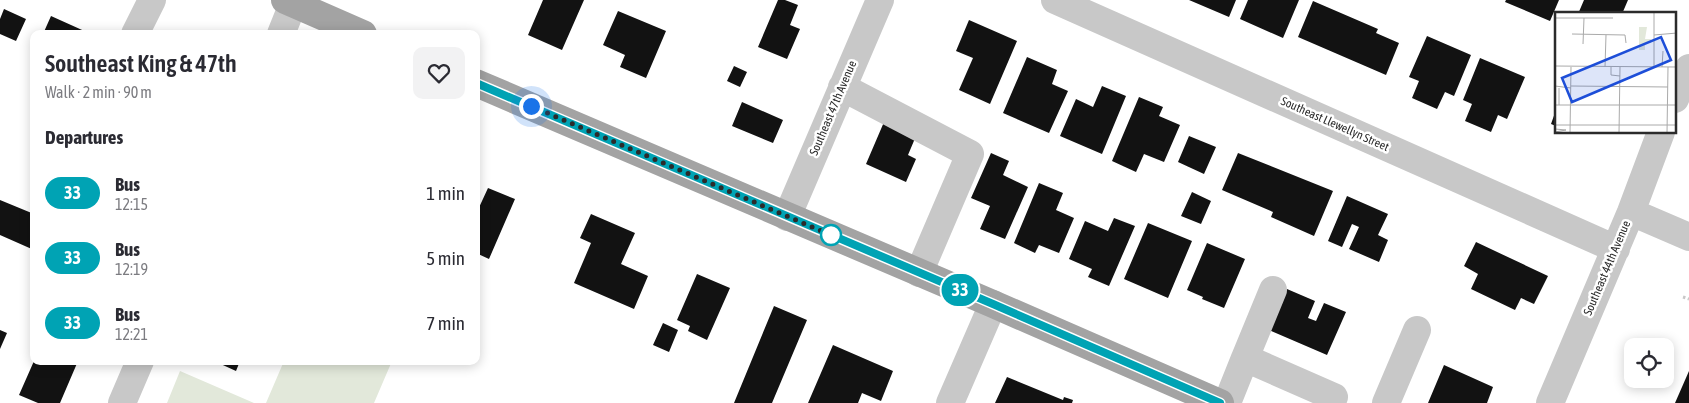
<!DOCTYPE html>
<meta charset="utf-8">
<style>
:root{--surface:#fff;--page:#f2f2f3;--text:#2b2b33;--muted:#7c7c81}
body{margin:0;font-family:"Asap Condensed",sans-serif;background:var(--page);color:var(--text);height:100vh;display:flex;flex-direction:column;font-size:19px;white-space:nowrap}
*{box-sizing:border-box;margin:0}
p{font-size:16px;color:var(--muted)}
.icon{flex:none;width:28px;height:28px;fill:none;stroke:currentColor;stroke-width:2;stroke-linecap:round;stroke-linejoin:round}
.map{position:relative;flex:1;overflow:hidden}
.side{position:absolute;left:30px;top:30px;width:450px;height:335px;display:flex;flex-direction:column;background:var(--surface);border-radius:10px;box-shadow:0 2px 12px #0003}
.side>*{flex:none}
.badge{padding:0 10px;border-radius:16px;font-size:18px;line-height:32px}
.tools{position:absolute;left:1624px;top:338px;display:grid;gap:10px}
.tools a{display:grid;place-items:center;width:50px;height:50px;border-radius:10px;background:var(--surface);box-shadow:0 2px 12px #0003;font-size:25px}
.you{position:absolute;width:25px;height:25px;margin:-12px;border:4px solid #fff;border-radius:50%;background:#1a73e8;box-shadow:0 0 0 8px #1a73e833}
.map>.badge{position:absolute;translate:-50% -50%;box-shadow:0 0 0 2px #fff}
h2{padding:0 15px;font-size:19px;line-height:45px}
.round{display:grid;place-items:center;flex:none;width:52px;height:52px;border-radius:10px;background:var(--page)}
.summary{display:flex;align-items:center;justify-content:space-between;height:85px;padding:0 15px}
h1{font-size:24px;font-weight:600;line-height:38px}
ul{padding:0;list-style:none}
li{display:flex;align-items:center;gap:15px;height:65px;padding:0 15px}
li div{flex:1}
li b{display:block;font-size:19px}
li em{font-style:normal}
li .badge{min-width:55px;font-weight:700;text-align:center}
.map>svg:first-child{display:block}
.green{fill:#e2e8da}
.building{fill:#121212}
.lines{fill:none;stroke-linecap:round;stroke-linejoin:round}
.path{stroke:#c8c8c8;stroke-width:3;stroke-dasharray:2.5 2.5;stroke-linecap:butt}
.minor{stroke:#c8c8c8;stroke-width:28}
.major{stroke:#a3a3a3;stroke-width:28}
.line-casing{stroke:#fff;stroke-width:11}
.line{stroke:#00a3b4;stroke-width:8}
.walk{stroke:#2b2b2b;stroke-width:5;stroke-dasharray:0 9}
.stop-dot{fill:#fff;stroke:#00a3b4;stroke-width:2.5}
.labels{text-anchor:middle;stroke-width:5;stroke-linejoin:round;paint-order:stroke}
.street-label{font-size:12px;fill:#2b2b2b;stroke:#fff}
.inset-road{fill:none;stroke:#aaa;stroke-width:1}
.view{fill:#1d4ed8;fill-opacity:0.15;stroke:#1d4ed8;stroke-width:2.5}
.inset-edge{fill:none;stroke:#2b2b2b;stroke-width:2.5}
</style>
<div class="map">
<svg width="1689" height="403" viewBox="0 0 1689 403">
<rect width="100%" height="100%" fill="#fff"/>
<!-- green -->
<path class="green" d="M284,361H392L374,403H266Z
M180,371L254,403H167Z"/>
<!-- building -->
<path class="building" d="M543,0H584L562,50L528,35Z
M778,0H785L798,5L790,25L800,29L787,59L758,47Z
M1189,0H1236L1229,17Z
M1248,0H1299L1283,38L1240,19Z
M1506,0H1559L1550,21L1505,2Z
M1584,0H1628L1622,14H1578Z
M1313,1L1378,29L1376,33L1399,43L1386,75L1298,37Z
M4,9L26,19L16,41L0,34V19Z
M618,11L666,31L646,78L620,67L625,55L603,45Z
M51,16L91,34H43Z
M969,20L1017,41L990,104L959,90L973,58L956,51Z
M1427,36L1471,55L1454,96L1445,92L1437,109L1412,98L1419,81L1409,77Z
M1027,57L1057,70L1052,84L1068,91L1049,133L1003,113Z
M1480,58L1525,77L1507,119L1498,115L1491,132L1465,121L1472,104L1463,100Z
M734,66L747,72L740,87L727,81Z
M1102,86L1126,96L1102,154L1060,136L1076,99L1093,107Z
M1139,97L1163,107L1159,116L1180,125L1164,162L1144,154L1136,172L1112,161Z
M742,102L783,120L773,143L732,126Z
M1556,110V126L1551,124Z
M884,122L916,136L908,155L916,159L906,182L866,164Z
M1189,136L1216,147L1204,174L1178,162Z
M991,153L1009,161L1003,175L1028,187L1005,239L980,229L990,206L971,198Z
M1238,153L1333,191L1314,236L1271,217L1273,212L1222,190Z
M1039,183L1063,193L1056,210L1074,218L1059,253L1039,245L1035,253L1014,243Z
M488,188L515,199L489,259L476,253V214Z
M1192,192L1211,201L1201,224L1181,216Z
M1347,196L1388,214L1378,235L1388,240L1379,262L1349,249L1359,227L1352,224L1342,247L1328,241Z
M0,200L34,214V250L0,235Z
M591,214L635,233L621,264L648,276L634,309L574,283L591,243L580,238Z
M1114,218L1135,226L1109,286L1088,277L1092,269L1069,259L1085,221L1108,231Z
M1148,223L1192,241L1168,298L1124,279Z
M1476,242L1548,276L1534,304L1521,298L1515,310L1471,289L1478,274L1464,266Z
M1207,243L1245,259L1224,308L1202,299L1203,297L1187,290Z
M697,274L730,288L707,340L688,331L690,326L677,320Z
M1287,289L1315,301L1308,318L1316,321L1324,303L1346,312L1327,355L1269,330Z
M774,306L807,320L772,403H734Z
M663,323L678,330L669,352L653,345Z
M0,330L7,333L0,349Z
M833,345L893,371L881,401L862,393L858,403H808Z
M34,361H78L60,403H38L19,395Z
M214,361H240L236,371Z
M1444,365L1493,387L1487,403H1428Z
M1689,371V403H1675Z
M1007,377L1063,400L1064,397L1073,400L1072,403H995Z"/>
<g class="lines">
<!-- path -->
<path class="path" d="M1683,297L1689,299"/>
<!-- minor -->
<path class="minor" d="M1055,0L1616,249
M135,34L152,0
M281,34L293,4
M842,87L970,154L919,273
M1675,99L1689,68
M1631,212L1689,237
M787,217L880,0
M1245,358L1273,290
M122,403L140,361
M950,403L993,304
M1227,403L1245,358L1334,397L1331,403
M1386,403L1417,330
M1550,403L1631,212L1661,132"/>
<!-- major -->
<path class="major" d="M285,0L363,34
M476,83L993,304L1220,403"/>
</g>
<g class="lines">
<defs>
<path id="line" d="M476,83L993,304L1220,403"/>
</defs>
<!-- line casing -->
<use href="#line" class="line-casing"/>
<!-- line -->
<use href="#line" class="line"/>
<!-- walk -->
<path class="walk" d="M531,106L833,236L831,235"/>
</g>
<!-- markers -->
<circle class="stop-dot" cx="831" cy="235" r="10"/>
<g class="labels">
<!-- street labels -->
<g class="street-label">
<text transform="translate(833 108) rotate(-67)" y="4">Southeast 47th Avenue</text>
<text transform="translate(1335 124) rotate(24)" y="4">Southeast Llewellyn Street</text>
<text transform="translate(1607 268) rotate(-67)" y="4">Southeast 44th Avenue</text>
</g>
</g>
<!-- overview -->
<g transform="translate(1555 12)">
<rect width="121" height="121" fill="#fff"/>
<path d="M84,15H92L90,27H96V31H90V38H84Z" fill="#e2e8da"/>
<path class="inset-road" d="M0,6H58M17,22L70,23L71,31M99,23L122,21M28,32L29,6M0,54L122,55M50,55L51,23M56,55V63L65,64M99,55V0M107,55L108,39M0,74L16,76M16,74L113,75M4,76V93M0,93H122M0,113H122M0,117L11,118L0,120M15,121L16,55M64,121L65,55M112,121L113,55"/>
<path class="view" d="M106,25L116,48L17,90L7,66Z"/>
<rect width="121" height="121" class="inset-edge"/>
</g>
</svg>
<div class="tools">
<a><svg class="icon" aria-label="locate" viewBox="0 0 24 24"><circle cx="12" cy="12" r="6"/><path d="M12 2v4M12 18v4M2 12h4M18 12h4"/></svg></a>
</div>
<div class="you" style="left:531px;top:106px"></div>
<b class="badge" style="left:960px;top:290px;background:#00a3b4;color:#fff">33</b>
<section class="side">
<div class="summary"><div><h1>Southeast King &amp; 47th</h1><p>Walk · 2 min · 90 m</p></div><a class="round"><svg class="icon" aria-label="heart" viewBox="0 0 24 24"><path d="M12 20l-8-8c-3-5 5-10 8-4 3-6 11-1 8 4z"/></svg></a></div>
<h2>Departures</h2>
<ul>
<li><span class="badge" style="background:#00a3b4;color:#fff">33</span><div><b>Bus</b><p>12:15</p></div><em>1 min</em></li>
<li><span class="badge" style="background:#00a3b4;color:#fff">33</span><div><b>Bus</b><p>12:19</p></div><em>5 min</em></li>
<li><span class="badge" style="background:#00a3b4;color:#fff">33</span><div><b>Bus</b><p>12:21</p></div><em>7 min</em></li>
</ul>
</section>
</div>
